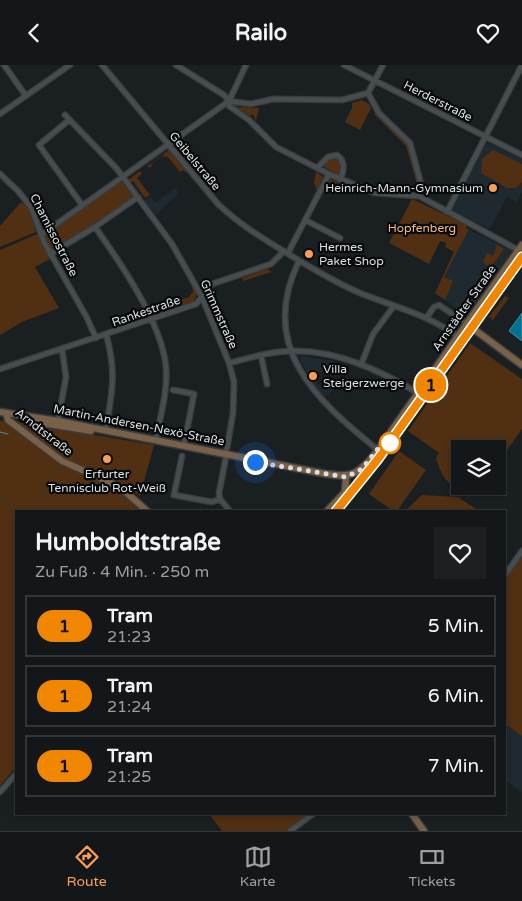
<!DOCTYPE html>
<html lang="de">
<meta charset="utf-8">
<style>
:root{--surface:#14171a;--page:#1d2023;--text:#f1f3f6;--muted:#9d9fa2;--line:#333639;--accent:#fb9e52}
body{margin:0;font-family:"Varela Round",sans-serif;background:var(--page);color:var(--text);height:100vh;display:flex;flex-direction:column;font-size:19px;white-space:nowrap}
*{box-sizing:border-box;margin:0}
p{font-size:16px;color:var(--muted)}
.icon{flex:none;width:28px;height:28px;fill:none;stroke:currentColor;stroke-width:2;stroke-linecap:round;stroke-linejoin:round}
.map{position:relative;flex:1;overflow:hidden}
.side{position:absolute;left:15px;top:445px;width:491px;height:305px;display:flex;flex-direction:column;background:var(--surface);border-radius:0px;box-shadow:0 2px 8px #0003,0 0 0 1px var(--line)}
.side>*{flex:none}
.badge{padding:0 10px;border-radius:16px;font-size:18px;line-height:32px}
.buttons{position:absolute;left:451px;top:375px;display:grid;gap:10px}
.buttons a{display:grid;place-items:center;width:55px;height:55px;border-radius:0px;background:var(--surface);box-shadow:0 2px 8px #0003,0 0 0 1px var(--line);font-size:25px}
.you{position:absolute;width:25px;height:25px;margin:-12px;border:4px solid #fff;border-radius:50%;background:#1a73e8;box-shadow:0 0 0 8px #1a73e833}
.map>.badge{position:absolute;translate:-50% -50%;box-shadow:0 0 0 2px #fff}
.round{display:grid;place-items:center;flex:none;width:52px;height:52px;border-radius:0px;background:var(--page)}
.overview{display:flex;align-items:center;justify-content:space-between;height:85px;padding:0 20px}
h1{font-size:24px;font-weight:800;line-height:38px}
ul{padding:0;list-style:none}
li{display:flex;align-items:center;gap:15px;height:62px;margin:0 10px 8px;padding:0 10px;border:2px solid var(--line);border-radius:0px}
li div{flex:1}
li b{display:block;font-size:19px}
li em{font-style:normal}
li .badge{min-width:55px;font-weight:700;text-align:center}
header{display:flex;justify-content:space-between;align-items:center;height:65px;padding:0 20px;background:var(--surface);font-size:22px;font-weight:800}
.menu{display:flex;justify-content:space-around;align-items:center;height:70px;border-top:1px solid var(--line);background:var(--surface);font-size:14px;color:var(--muted)}
.menu a{display:grid;justify-items:center;gap:2px}
.menu .active{color:var(--accent)}
.map>svg:first-child{display:block}
.built{fill:#1e2a2f}
.green{fill:#512f12}
.water{fill:#017291;stroke:#4393a9}
.lines{fill:none;stroke-linecap:round;stroke-linejoin:round}
.stream{stroke:#4393a9;stroke-width:1}
.street-casing{stroke:#393c3e;stroke-width:7}
.secondary-casing{stroke:#393c3e;stroke-width:9}
.street{stroke:#474d4f;stroke-width:4.5}
.secondary{stroke:#796048;stroke-width:6}
.tram{stroke:#babdbf;stroke-width:1}
.line-casing{stroke:#fff;stroke-width:11}
.line{stroke:#f18700;stroke-width:8}
.walk{stroke:#dcdfe1;stroke-width:5;stroke-dasharray:0 9}
.poi-dot{fill:#fb9e52;stroke:#07090a;stroke-width:2}
.stop-dot{fill:#fff;stroke:#f18700;stroke-width:2.5}
.labels{text-anchor:middle;stroke-width:4.5;stroke-linejoin:round;paint-order:stroke}
.street-label{font-size:12px;fill:#dcdfe1;stroke:#07090a}
.poi-label{font-size:12px;fill:#dcdfe1;stroke:#07090a;text-anchor:start}
.park-label{font-size:12px;fill:#f3b78b;stroke:#07090a}
</style>
<header><svg class="icon" aria-label="back" viewBox="0 0 24 24"><path d="M15 5l-7 7 7 7"/></svg>Railo<svg class="icon" aria-label="heart" viewBox="0 0 24 24"><path d="M12 20l-8-8c-3-5 5-10 8-4 3-6 11-1 8 4z"/></svg></header>
<div class="map">
<svg width="522" height="766" viewBox="0 0 522 766">
<rect width="100%" height="100%" fill="#1a1f22"/>
<!-- built -->
<path class="built" d="M487,77L522,94V127L516,137L507,132L490,164L452,145Z
M175,123L179,128L156,150L144,135L150,131L155,138Z
M466,163L512,186L465,252L455,246L456,243L435,228Z
M301,291L334,296L332,302L329,301L321,308L319,307L314,314L320,321L325,316L328,318L333,324L329,330L324,332L309,312L300,294Z
M505,659L522,671V727L505,715Z"/>
<!-- green -->
<path class="green" d="M362,35L369,39L371,43L360,65L345,57L352,43V38Z
M236,42L259,43L256,56L253,49L250,51Z
M376,47L408,80L411,86L418,122L406,81L374,49Z
M169,85L186,106L185,107L183,105L180,107L167,91L165,92L163,90L151,99L152,102H148L147,101Z
M493,85L522,99V117L516,123H507L481,108L482,94Z
M335,91L341,95L340,110L320,100Z
M140,106L142,109L137,113L150,130L145,133L133,116L130,118L128,115Z
M316,106L323,112L317,125L314,118Z
M331,114L338,117L330,125L322,128Z
M120,115L135,133L94,161L52,185L44,170Z
M412,134L467,160L466,163L469,164L444,212L453,216L445,235L435,228L454,187L445,182L446,178L440,176L429,199L389,178Z
M21,137L30,144L36,167L0,182V161Z
M37,169L50,194L35,202L59,243L22,257L0,270V185Z
M494,177L504,184L490,204L483,197L487,188L493,191L497,181Z
M267,204L272,207L243,216L242,213Z
M191,217L197,229L193,237L154,250L149,246L189,232L193,227Z
M505,231L509,233L493,255L489,252Z
M470,278L522,314V364L498,398V384H460V421H481L478,425L475,423L469,432C451,420 442,416 436,393L439,388L408,366Z
M0,355L8,358L64,400L119,423L144,446H16V702L0,721Z
M17,357L154,380L140,431L124,419L84,406L52,387Z
M399,386L426,405L397,446H393L369,429Z
M422,430L458,432L479,446H405Z
M520,490L522,491V671L505,659V511Z
M209,749H309L286,766H222Z"/>
<!-- water -->
<path class="water" d="M522,248V276L509,266Z"/>
<g class="lines">
<!-- stream -->
<path class="stream" d="M0,367L8,369"/>
<defs>
<path id="street" d="M4,0L26,31
M102,0L218,139C240,160 264,174 290,190C313,204 336,218 360,228C394,242 428,249 458,272
M176,0L224,30L229,36V41L249,55L276,82L329,109L374,128L419,131L520,186
M344,0L522,90
M368,28L379,48L410,78L421,119L419,131
M368,28L383,0
M229,36L251,39L273,34L342,35L368,28
M229,36L246,0
M0,49L70,0
M65,50L117,104L172,179L202,232L229,298L234,317L233,348L226,389
M69,55L39,80L82,140
M317,103L328,92L337,90C346,96 344,106 340,115
M0,109L18,126L31,142L44,177L86,251L96,273
M447,147L522,0
M305,155L340,173
M95,162C120,197 162,258 166,302C168,327 160,351 156,375
M41,170L229,36
M288,188L329,109
M50,189L95,162L138,132
M299,196C257,282 316,335 378,385
M427,252L434,242L439,240L467,259
M261,290L267,319
M229,298C250,293 271,286 293,286C337,285 381,306 418,328
M361,300L373,269L394,241
M0,304L196,239L212,219L271,199L284,186
M173,325L194,329L184,380
M58,356L66,312L62,284
M106,365C112,326 117,308 106,269
M182,391L174,430L212,437L220,434
M226,392L219,428L220,434L230,446
M505,510L522,486
M0,727L16,709
M290,766L313,749"/>
<path id="secondary" d="M467,259L522,300
M0,347L58,356L321,408C353,414 358,410 378,385L522,180
M6,348L8,355L62,396L120,422L147,446
M30,356L91,366
M327,446L345,427L346,412
M412,749L424,766"/>
</defs>
<!-- street casing -->
<use href="#street" class="street-casing"/>
<!-- secondary casing -->
<use href="#secondary" class="secondary-casing"/>
<!-- street -->
<use href="#street" class="street"/>
<!-- secondary -->
<use href="#secondary" class="secondary"/>
<!-- tram -->
<path class="tram" d="M336,446L378,394L522,192"/>
</g>
<g class="lines">
<defs>
<path id="line" d="M336,446L378,394L522,192"/>
</defs>
<!-- line casing -->
<use href="#line" class="line-casing"/>
<!-- line -->
<use href="#line" class="line"/>
<!-- walk -->
<path class="walk" d="M255,397L346,412L362,404L384,376L390,378"/>
</g>
<!-- markers -->
<g class="poi-dot">
<circle cx="493" cy="123" r="5"/>
<circle cx="309" cy="189" r="5"/>
<circle cx="313" cy="311" r="5"/>
<circle cx="107" cy="394" r="5"/>
</g>
<circle class="stop-dot" cx="390" cy="378" r="10"/>
<g class="labels">
<!-- street labels -->
<g class="street-label">
<text transform="translate(438 36) rotate(27)" y="4">Herderstraße</text>
<text transform="translate(195 96) rotate(50)" y="4">Geibelstraße</text>
<text transform="translate(54 170) rotate(63)" y="4">Chamissostraße</text>
<text transform="translate(464 243) rotate(-55)" y="4">Arnstädter Straße</text>
<text transform="translate(146 246) rotate(-19)" y="4">Rankestraße</text>
<text transform="translate(219 249) rotate(66)" y="4">Grimmstraße</text>
<text transform="translate(139 360) rotate(11)" y="4">Martin-Andersen-Nexö-Straße</text>
<text transform="translate(44 367) rotate(38)" y="4">Arndtstraße</text>
</g>
<!-- poi labels -->
<g class="poi-label">
<text x="483" y="127" text-anchor="end">Heinrich-Mann-Gymnasium</text>
<text x="319" y="186">Hermes<tspan x="319" dy="14">Paket Shop</tspan></text>
<text x="323" y="308">Villa<tspan x="323" dy="14">Steigerzwerge</tspan></text>
<text x="107" y="413" text-anchor="middle">Erfurter<tspan x="107" dy="14">Tennisclub Rot-Weiß</tspan></text>
</g>
<!-- park labels -->
<g class="park-label">
<text x="422" y="167">Hopfenberg</text>
</g>
</g>
</svg>
<div class="buttons">
<a><svg class="icon" aria-label="layers" viewBox="0 0 24 24"><path d="M12 4l9 5-9 5-9-5zM3 14l9 5 9-5"/></svg></a>
</div>
<div class="you" style="left:255px;top:397px"></div>
<b class="badge" style="left:431px;top:320px;background:#f18700;color:#111">1</b>
<section class="side">
<div class="overview"><div><h1>Humboldtstraße</h1><p>Zu Fuß · 4 Min. · 250 m</p></div><a class="round"><svg class="icon" aria-label="heart" viewBox="0 0 24 24"><path d="M12 20l-8-8c-3-5 5-10 8-4 3-6 11-1 8 4z"/></svg></a></div>
<ul>
<li><span class="badge" style="background:#f18700;color:#111">1</span><div><b>Tram</b><p>21:23</p></div><em>5 Min.</em></li>
<li><span class="badge" style="background:#f18700;color:#111">1</span><div><b>Tram</b><p>21:24</p></div><em>6 Min.</em></li>
<li><span class="badge" style="background:#f18700;color:#111">1</span><div><b>Tram</b><p>21:25</p></div><em>7 Min.</em></li>
</ul>
</section>
</div>
<nav class="menu">
<a class="active"><svg class="icon" aria-label="directions" viewBox="0 0 24 24"><path d="M12 3l9 9-9 9-9-9zM9 14v-3h6M13 9l2 2-2 2"/></svg>Route</a>
<a><svg class="icon" aria-label="map" viewBox="0 0 24 24"><path d="M3 6l6-2 6 2 6-2v14l-6 2-6-2-6 2zM9 4v14M15 6v14"/></svg>Karte</a>
<a><svg class="icon" aria-label="tickets" viewBox="0 0 24 24"><path d="M3 7h18v10H3zM15 7v10"/></svg>Tickets</a>
</nav>
